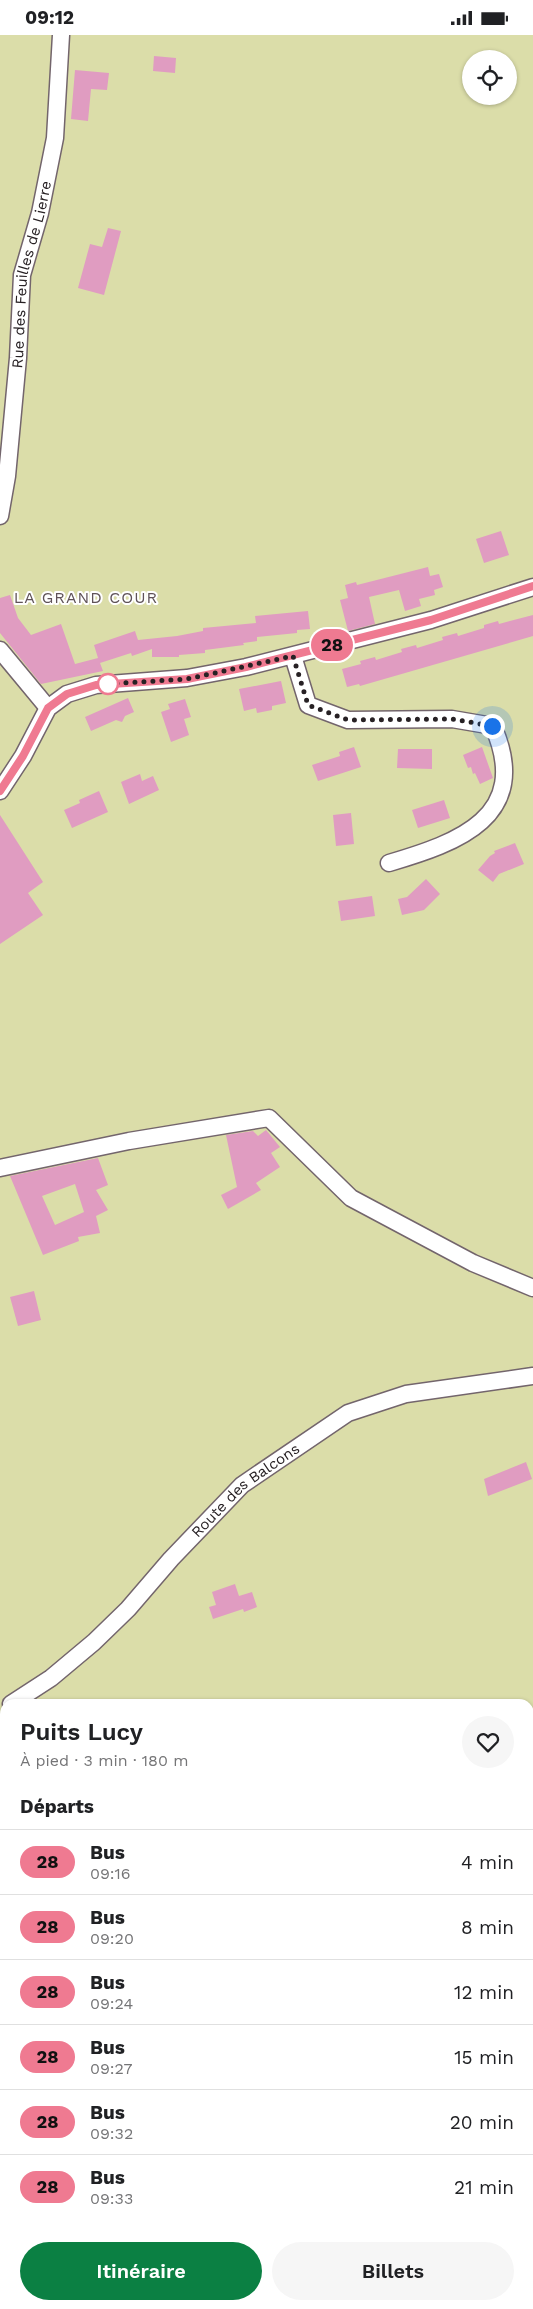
<!DOCTYPE html>
<html lang="fr">
<meta charset="utf-8">
<style>
:root{--surface:#fff;--page:#f6f6f6;--text:#202124;--muted:#757577;--line:#e0e0e0;--accent:#0b8043}
body{margin:0;font-family:"Work Sans",sans-serif;background:var(--page);color:var(--text);height:100vh;display:flex;flex-direction:column;font-size:19px;white-space:nowrap}
*{box-sizing:border-box;margin:0}
p{font-size:16px;color:var(--muted)}
.icon{flex:none;width:28px;height:28px;fill:none;stroke:currentColor;stroke-width:2;stroke-linecap:round;stroke-linejoin:round}
.map{position:relative;flex:1;overflow:hidden}
.drawer{position:absolute;left:0px;top:1664px;width:534px;height:611px;display:flex;flex-direction:column;background:var(--surface);border-radius:15px 15px 0 0;box-shadow:0 1px 4px #0004}
.drawer>*{flex:none}
.badge{padding:0 10px;border-radius:16px;font-size:18px;line-height:32px}
.tools{position:absolute;left:462px;top:15px;display:grid;gap:10px}
.tools a{display:grid;place-items:center;width:55px;height:55px;border-radius:50%;background:var(--surface);box-shadow:0 1px 4px #0004;font-size:25px}
.you{position:absolute;width:25px;height:25px;margin:-12px;border:4px solid #fff;border-radius:50%;background:#1a73e8;box-shadow:0 0 0 8px #1a73e833}
.map>.badge{position:absolute;translate:-50% -50%;box-shadow:0 0 0 2px #fff}
h2{padding:0 20px;font-size:19px;line-height:45px}
.round{display:grid;place-items:center;flex:none;width:52px;height:52px;border-radius:26px;background:var(--page)}
.head{display:flex;align-items:center;justify-content:space-between;height:85px;padding:0 20px}
h1{font-size:24px;font-weight:600;line-height:38px}
.cta{display:flex;gap:10px;margin-top:auto;padding:10px 20px}
.cta a{flex:1;height:58px;border-radius:30px;background:var(--accent);color:#fff;font-size:20px;font-weight:600;line-height:58px;text-align:center}
.cta a+a{background:var(--page);color:var(--text)}
ul{padding:0;list-style:none}
li{display:flex;align-items:center;gap:15px;height:65px;padding:0 20px;border-top:1px solid var(--line)}
li div{flex:1}
li b{display:block;font-size:19px}
li em{font-style:normal}
li .badge{min-width:55px;font-weight:700;text-align:center}
.status{display:flex;justify-content:space-between;align-items:center;height:35px;padding:0 25px;background:var(--surface);direction:ltr}
.status svg{height:14px;fill:currentColor}
.map>svg:first-child{display:block}
.green{fill:#dbdda9;fill-rule:evenodd}
.building{fill:#e09cc1;fill-rule:evenodd}
.lines{fill:none;stroke-linecap:round;stroke-linejoin:round}
.minor-casing{stroke:#73656c;stroke-width:19}
.minor{stroke:#fff;stroke-width:16}
.line-casing{stroke:#fff;stroke-width:11}
.line{stroke:#ef7a91;stroke-width:8}
.walk{stroke:#272124;stroke-width:5;stroke-dasharray:0 9}
.stop-dot{fill:#fff;stroke:#ef7a91;stroke-width:2.5}
.labels{text-anchor:middle;stroke-width:4;stroke-linejoin:round;paint-order:stroke}
.street-label{font-size:15px;fill:#272124;stroke:#fff}
.neighbourhood-label{font-size:16px;letter-spacing:1px;fill:#5f5258;stroke:#fff}
</style>
<div class="status"><b>09:12</b><svg viewBox="0 0 49 12"><path d="M0 12V9h3v3zM5 12V6h3v6zM10 12V3h3v9zM15 12V0h3v12zM26 1h20v11H26zM47 4h2v5h-2z"/></svg></div>
<div class="map">
<svg width="533" height="2274" viewBox="0 0 533 2274">
<rect width="100%" height="100%" fill="#f1e1e9"/>
<!-- green -->
<path class="green" d="M0,0H533V2274H0ZM471,24H509V61H471ZM5,1669H529V2270H5Z"/>
<!-- building -->
<path class="building" d="M154,21L176,23L175,38L153,36Z
M75,35L109,38L107,55L91,54L88,86L71,84Z
M108,193L121,196L104,260L78,253L90,209L102,212Z
M501,496L509,520L484,528L476,504Z
M428,532L430,541L439,539L443,552L434,555L435,560L419,564L421,571L405,576L399,555L369,562L375,589L348,596L340,565L348,563L345,550L356,547L357,550Z
M10,560L18,583L31,600L61,589L75,629L98,623L94,610L135,596L138,605L177,601L203,596V593L256,588L255,581L308,576L310,594L297,595V598L257,602V606L243,608L244,610L205,615V618L179,620V622H152V614L132,621L131,618L100,628L103,636L41,649L0,598V563Z
M533,580V601L360,651L359,649L347,652L342,634L361,629L360,626L375,622L376,625L402,617L401,614L416,610L417,613L443,605L442,602L457,598L458,601L484,593V590L498,586L499,589Z
M281,646L286,668L272,671V675L257,678L256,673L244,676L239,654Z
M128,663L134,677L125,681L122,687L116,685L91,696L85,682Z
M185,664L191,682L184,684L189,700L171,707L161,677L170,674L168,669Z
M354,712L361,732L318,746L312,730L340,721L339,717Z
M482,712L493,743L480,749L475,738L473,739L471,732L468,733L463,720Z
M398,714H432V734L397,733Z
M140,739L142,746L153,741L159,755L129,769L121,747Z
M99,756L108,777L72,793L64,775L80,768L79,765Z
M444,765L450,783L418,793L412,775Z
M351,778L354,809L336,811L333,780Z
M0,780L43,847L28,858L43,880L0,909Z
M515,808L524,829L499,839L493,847L478,835L490,821L495,818L494,816Z
M426,844L440,859L424,875L402,880L398,864L407,862Z
M372,861L375,881L341,886L338,866Z
M266,1095L280,1112L271,1118L280,1132L256,1148L261,1155L228,1174L221,1160L237,1152L226,1100L253,1096L258,1101Z
M98,1123L108,1150L96,1155L108,1175L96,1181L100,1198L78,1202L79,1206L43,1220L10,1141ZM75,1149L84,1177L55,1190L42,1161Z
M34,1256L41,1285L18,1291L10,1262Z
M526,1427L532,1444L488,1461L484,1444Z
M235,1549L239,1561L252,1557L257,1572L244,1577L243,1574L213,1584L209,1572L216,1570L212,1557Z"/>
<g class="lines">
<defs>
<g id="minor">
<path id="s1" d="M0,481L7,441L18,323L22,240L40,178L55,103L61,0"/>
<path d="M0,615L48,673"/>
<path d="M293,621L308,670L348,685L452,684L493,691C533,782 457,808 389,828"/>
<path d="M0,756L23,721L48,673L67,659L96,650L187,643L246,632L431,585L533,552"/>
<path d="M0,1133L129,1106L269,1083L351,1163L473,1228L533,1253"/>
<path id="s2" d="M11,1669L51,1643L94,1607L128,1574L171,1524L242,1450L348,1378L406,1359L533,1341"/>
</g>
</defs>
<!-- minor casing -->
<use href="#minor" class="minor-casing"/>
<!-- minor -->
<use href="#minor" class="minor"/>
</g>
<g class="lines">
<defs>
<path id="line" d="M0,756L23,721L48,673L67,659L96,650L187,644L246,632L431,585L533,551"/>
</defs>
<!-- line casing -->
<use href="#line" class="line-casing"/>
<!-- line -->
<use href="#line" class="line"/>
<!-- walk -->
<path class="walk" d="M108,649L187,644L293,621L308,670L348,685L452,684L492,691"/>
</g>
<!-- markers -->
<circle class="stop-dot" cx="108" cy="649" r="10"/>
<g class="labels">
<!-- street labels -->
<g class="street-label">
<text dy="5" stroke="none"><textPath href="#s1" startOffset="244">Rue des Feuilles de Lierre</textPath></text>
<text dy="5" stroke="none"><textPath href="#s2" startOffset="319">Route des Balcons</textPath></text>
</g>
<!-- neighbourhood labels -->
<g class="neighbourhood-label">
<text x="86" y="568">LA GRAND COUR</text>
</g>
</g>
</svg>
<div class="tools">
<a><svg class="icon" aria-label="locate" viewBox="0 0 24 24"><circle cx="12" cy="12" r="6"/><path d="M12 2v4M12 18v4M2 12h4M18 12h4"/></svg></a>
</div>
<div class="you" style="left:492px;top:691px"></div>
<b class="badge" style="left:332px;top:610px;background:#ef7a91;color:#111">28</b>
<section class="drawer">
<div class="head"><div><h1>Puits Lucy</h1><p>À pied · 3 min · 180 m</p></div><a class="round"><svg class="icon" aria-label="heart" viewBox="0 0 24 24"><path d="M12 20l-8-8c-3-5 5-10 8-4 3-6 11-1 8 4z"/></svg></a></div>
<h2>Départs</h2>
<ul>
<li><span class="badge" style="background:#ef7a91;color:#111">28</span><div><b>Bus</b><p>09:16</p></div><em>4 min</em></li>
<li><span class="badge" style="background:#ef7a91;color:#111">28</span><div><b>Bus</b><p>09:20</p></div><em>8 min</em></li>
<li><span class="badge" style="background:#ef7a91;color:#111">28</span><div><b>Bus</b><p>09:24</p></div><em>12 min</em></li>
<li><span class="badge" style="background:#ef7a91;color:#111">28</span><div><b>Bus</b><p>09:27</p></div><em>15 min</em></li>
<li><span class="badge" style="background:#ef7a91;color:#111">28</span><div><b>Bus</b><p>09:32</p></div><em>20 min</em></li>
<li><span class="badge" style="background:#ef7a91;color:#111">28</span><div><b>Bus</b><p>09:33</p></div><em>21 min</em></li>
</ul>
<div class="cta"><a>Itinéraire</a><a>Billets</a></div>
</section>
</div>
